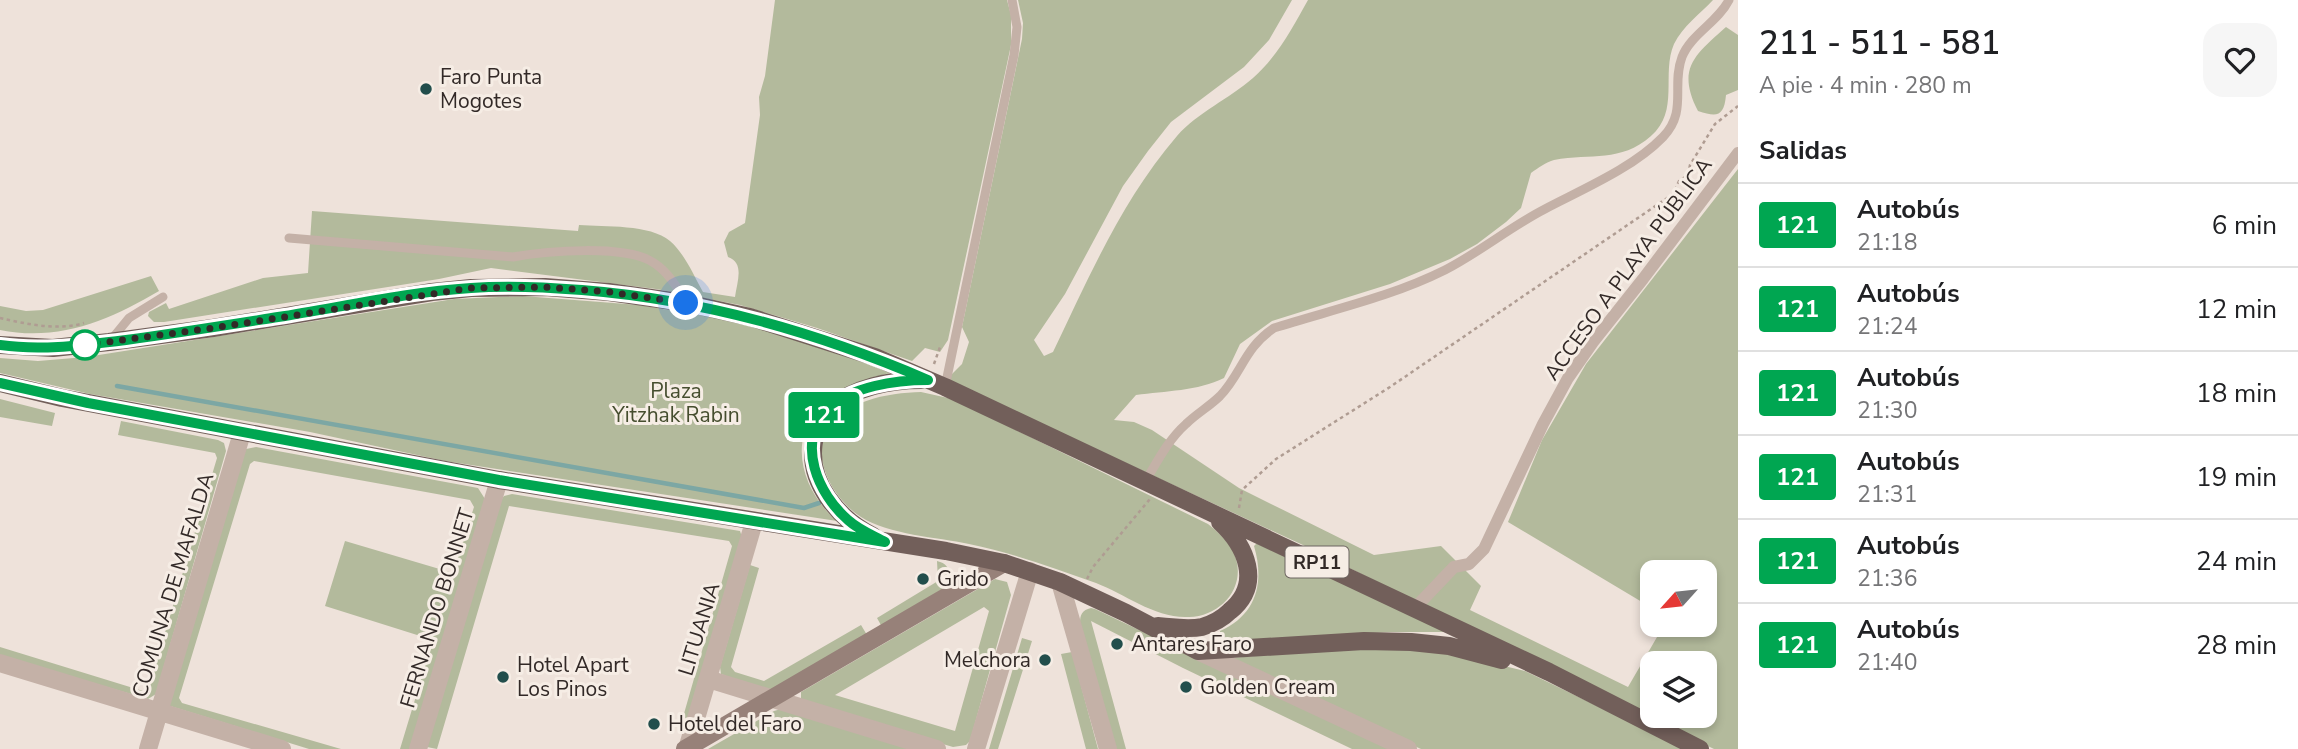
<!DOCTYPE html>
<html lang="es">
<meta charset="utf-8">
<style>
:root{--surface:#fff;--page:#f6f6f6;--text:#202124;--muted:#757577;--line:#e0e0e0}
body{margin:0;font-family:"Nunito Sans",sans-serif;background:var(--page);color:var(--text);height:100vh;display:flex;flex-direction:column;font-size:26px;white-space:nowrap}
*{box-sizing:border-box;margin:0}
p{font-size:23px;color:var(--muted)}
.icon{flex:none;width:38px;height:38px;fill:none;stroke:currentColor;stroke-width:2;stroke-linecap:round;stroke-linejoin:round}
.map{position:relative;flex:1;overflow:hidden}
.details{display:flex;flex-direction:column;background:var(--surface);width:560px}
.details>*{flex:none}
.badge{padding:0 14px;border-radius:5px;font-size:24px;line-height:46px}
.needle{width:46px;rotate:243deg}
.fabs{position:absolute;left:1640px;top:560px;display:grid;gap:14px}
.fabs a{display:grid;place-items:center;width:77px;height:77px;border-radius:14px;background:var(--surface);box-shadow:0 4px 10px #0003;font-size:35px}
.you{position:absolute;width:35px;height:35px;margin:-18px;border:5px solid #fff;border-radius:50%;background:#1a73e8;box-shadow:0 0 0 10px #1a73e833}
.map>.badge{position:absolute;translate:-50% -50%;box-shadow:0 0 0 4px #fff}
h2{padding:0 21px;font-size:26px;line-height:63px}
.round{display:grid;place-items:center;flex:none;width:74px;height:74px;border-radius:21px;background:var(--page)}
.headline{display:flex;align-items:center;justify-content:space-between;height:119px;padding:0 21px}
h1{font-size:33px;font-weight:600;line-height:52px}
ul{padding:0;list-style:none}
li{display:flex;align-items:center;gap:21px;height:84px;padding:0 21px;border-top:2px solid var(--line)}
li div{flex:1}
li b{display:block;font-size:26px}
li em{font-style:normal}
li .badge{min-width:77px;font-weight:700;text-align:center}
main{display:flex;flex:1;min-height:0}
.map>svg:first-child{display:block}
.green{fill:#b3ba9c;fill-rule:evenodd}
.lines{fill:none;stroke-linecap:round;stroke-linejoin:round}
.stream{stroke:#7ca7a4;stroke-width:4.5}
.path{stroke:#af9c92;stroke-width:2.5;stroke-dasharray:3.5 3.5;stroke-linecap:butt}
.service{stroke:#c4b1a7;stroke-width:9}
.pedestrian{stroke:#c4b1a7;stroke-width:12}
.minor{stroke:#c4b1a7;stroke-width:18}
.tertiary{stroke:#c4b1a7;stroke-width:18}
.secondary{stroke:#978179;stroke-width:18}
.primary{stroke:#725f5a;stroke-width:18}
.line-casing{stroke:#fff;stroke-width:16}
.line{stroke:#00a651;stroke-width:10}
.walk{stroke:#322927;stroke-width:7;stroke-dasharray:0 12.6}
.poi-dot{fill:#224e4c;stroke:#f6ede5;stroke-width:2.5}
.stop-dot{fill:#fff;stroke:#00a651;stroke-width:3.5}
.labels{text-anchor:middle;stroke-width:6;stroke-linejoin:round;paint-order:stroke}
.shield{fill:#f6ede5;stroke:#6d6460;stroke-width:2}
.shield-label{font-size:19px;font-weight:bold;fill:#322927}
.poi-label{font-size:21px;fill:#322927;stroke:#f6ede5;text-anchor:start}
.street-label{font-size:21px;fill:#322927;stroke:#f6ede5}
.park-label{font-size:21px;fill:#454d2e;stroke:#f6ede5}
</style>
<main>
<div class="map">
<svg width="1738" height="749" viewBox="0 0 1738 749">
<rect width="100%" height="100%" fill="#eee2da"/>
<!-- green -->
<path class="green" d="M775,0H1007L1011,15V45L948,340L940,352L925,348L912,361L817,328L740,305L656,289L491,268L439,279L164,322H154L148,316L149,312L166,303L169,309L263,278L308,273L312,211L578,231L579,225C605,227 650,224 670,241C685,254 694,276 703,292L735,297C737,282 745,263 728,257L724,242L729,232L745,223L760,115L759,97L765,76Z
M1018,0H1292L1269,40L1244,67L1171,122L1148,151L1123,186L1065,294L1034,340L1044,356L1053,352C1089,277 1122,200 1177,136C1198,112 1229,99 1253,78C1277,57 1293,27 1308,0H1713C1700,14 1683,26 1674,44C1661,74 1680,111 1651,136C1620,163 1592,153 1554,160C1546,162 1538,168 1531,173L1521,208L1506,222L1477,244L1450,259L1390,284L1272,321L1240,344L1224,378C1198,391 1165,391 1136,395L1114,420L1134,422L1152,430L1239,488L1374,555L1441,546L1481,586L1470,610L1628,687L1664,625H1704V572H1652V608L1508,522L1542,440L1586,364L1738,169V749H1714L1303,545L946,380L962,364L969,342L962,327L1022,39L1023,23ZM1652,663H1704V716H1652Z
M1726,27L1738,35V90L1726,95C1724,117 1717,117 1698,111C1676,68 1695,55 1726,27Z
M151,276L159,291C110,320 59,342 0,330V306L26,311L43,310Z
M523,296L639,305L740,322L862,362L890,373C883,375 875,376 869,379C859,384 820,407 814,414C788,449 807,496 837,521L445,461L310,432L90,394L0,373V358L38,361L86,357L454,299Z
M921,392L948,398L975,410L1208,524C1218,532 1227,540 1233,551C1249,584 1223,616 1189,617C1156,619 1125,594 1096,583C1054,568 1013,553 969,544C937,537 889,535 861,517C837,502 813,465 825,436C840,400 888,393 921,392Z
M0,399L55,413L52,426L0,417Z
M121,421L218,440L224,443L226,451L156,694L148,699L0,656V647L143,691L148,689L217,458L215,453L118,435Z
M256,447L478,488L485,499L410,749H400L433,640L325,606L345,541L453,573L474,507L470,500L254,461L250,464L179,698L182,703L341,749H309L170,706L168,701L242,454L246,449Z
M512,494L740,531L742,537L685,733L679,731L732,546L729,541L509,506L437,749L427,747L501,500L504,496Z
M1256,544H1258L1446,632H1391L1247,640L1220,637V631C1256,615 1265,583 1254,546Z
M937,561C951,564 951,575 947,586L882,627L877,618L938,581Z
M750,565L759,568L731,667L735,672L764,681L861,625L867,635L768,692L721,674L720,667Z
M995,579L1007,582L1011,595L970,741L966,745L953,747L806,704L801,700V692ZM984,607L989,611L955,731L835,695Z
M1091,608L1095,609L1389,749H1352L1183,668L1091,621L1126,749H1115L1080,623C1080,615 1082,610 1091,608Z
M1022,638L1032,641L998,749H989Z
M1362,647L1437,650L1525,671L1686,749H1421L1234,664L1232,658Z
M1072,652L1098,749H1086L1061,654Z
M781,709L913,749H708L774,711Z"/>
<g class="lines">
<!-- stream -->
<path class="stream" d="M117,386L804,508L819,503"/>
<!-- path -->
<path class="path" d="M0,318C26,324 58,331 84,323
M934,364L940,347
M1239,508L1242,490L1276,459L1390,387L1673,194L1679,181L1688,175L1690,165L1715,124L1738,106
M1087,579L1093,567L1150,499"/>
<!-- service -->
<path class="service" d="M289,238L513,257C546,251 626,244 654,263C668,272 677,287 685,301
M111,340L129,318L163,297
M945,387L1014,55L1017,27L1012,0
M1145,482C1157,462 1168,440 1186,424C1196,414 1210,406 1220,396C1242,373 1244,348 1274,328C1331,310 1391,297 1445,270C1480,252 1510,227 1545,209C1583,189 1633,168 1663,137C1688,111 1671,86 1682,57C1691,34 1718,22 1729,0"/>
<!-- pedestrian -->
<path class="pedestrian" d="M1413,610L1454,567L1469,564L1484,549L1543,424L1568,378L1593,342L1643,279L1738,153"/>
<!-- minor -->
<path class="minor" d="M1198,651L1408,749
M0,663L282,749
M708,679L937,749
M148,749L242,433
M418,749L499,480
M687,749L754,522
M976,749L1030,571"/>
<!-- tertiary -->
<path class="tertiary" d="M1060,582L1108,749"/>
<!-- secondary -->
<path class="secondary" d="M685,749L1004,563"/>
<!-- primary -->
<path class="primary" d="M0,345L53,348L109,342L213,328L432,292L471,288L545,287L609,292L686,303L750,317L875,357L945,387L1549,672L1700,749
M0,383L62,398L499,480L946,551L1004,563L1060,582L1126,613L1198,651L1364,641L1411,642L1449,646L1502,660
M873,536C839,519 807,483 814,442C816,430 820,417 830,408C854,387 891,380 921,380
M1158,626C1172,627 1187,630 1202,627C1212,624 1222,619 1230,611C1263,584 1246,546 1220,522"/>
</g>
<g class="lines">
<defs>
<path id="line" d="M0,345C42,351 84,345 126,340C177,333 227,325 278,317C342,307 407,292 471,288C508,285 545,287 582,290C705,300 816,332 928,380C897,380 850,386 827,410C796,444 818,494 848,520C859,530 872,535 885,542L499,480L88,403L0,383"/>
</defs>
<!-- line casing -->
<use href="#line" class="line-casing"/>
<!-- line -->
<use href="#line" class="line"/>
<!-- walk -->
<path class="walk" d="M85,345L213,328L471,288L545,287L609,292L686,303"/>
</g>
<!-- markers -->
<g class="poi-dot">
<circle cx="426" cy="89" r="7"/>
<circle cx="923" cy="579" r="7"/>
<circle cx="1117" cy="644" r="7"/>
<circle cx="1045" cy="660" r="7"/>
<circle cx="503" cy="677" r="7"/>
<circle cx="1186" cy="687" r="7"/>
<circle cx="654" cy="724" r="7"/>
</g>
<circle class="stop-dot" cx="85" cy="345" r="14"/>
<g class="labels">
<!-- shield labels -->
<rect class="shield" x="1285.5" y="546.5" width="63" height="31" rx="5"/>
<g class="shield-label">
<text x="1317" y="569">RP11</text>
</g>
<!-- poi labels -->
<g class="poi-label">
<text x="440" y="84">Faro Punta<tspan x="440" dy="24">Mogotes</tspan></text>
<text x="937" y="586">Grido</text>
<text x="1131" y="651">Antares Faro</text>
<text x="1031" y="667" text-anchor="end">Melchora</text>
<text x="517" y="672">Hotel Apart<tspan x="517" dy="24">Los Pinos</tspan></text>
<text x="1200" y="694">Golden Cream</text>
<text x="668" y="731">Hotel del Faro</text>
</g>
<!-- street labels -->
<g class="street-label">
<text transform="translate(1628 269) rotate(-54)" y="7">ACCESO A PLAYA PÚBLICA</text>
<text transform="translate(173 585) rotate(-73)" y="7">COMUNA DE MAFALDA</text>
<text transform="translate(437 608) rotate(-73)" y="7">FERNANDO BONNET</text>
<text transform="translate(699 629) rotate(-73)" y="7">LITUANIA</text>
</g>
<!-- park labels -->
<g class="park-label">
<text x="676" y="398">Plaza<tspan x="676" dy="24">Yitzhak Rabin</tspan></text>
</g>
</g>
</svg>
<div class="fabs">
<a><svg class="needle" viewBox="-14 -14 28 28"><path d="M0-13l5 13h-10z" fill="#e53935"/><path d="M0 13l5-13h-10z" fill="#757577"/></svg></a>
<a><svg class="icon" aria-label="layers" viewBox="0 0 24 24"><path d="M12 4l9 5-9 5-9-5zM3 14l9 5 9-5"/></svg></a>
</div>
<div class="you" style="left:686px;top:303px"></div>
<b class="badge" style="left:824px;top:415px;background:#00a651;color:#fff">121</b>
</div>
<section class="details">
<div class="headline"><div><h1>211 - 511 - 581</h1><p>A pie · 4 min · 280 m</p></div><a class="round"><svg class="icon" aria-label="heart" viewBox="0 0 24 24"><path d="M12 20l-8-8c-3-5 5-10 8-4 3-6 11-1 8 4z"/></svg></a></div>
<h2>Salidas</h2>
<ul>
<li><span class="badge" style="background:#00a651;color:#fff">121</span><div><b>Autobús</b><p>21:18</p></div><em>6 min</em></li>
<li><span class="badge" style="background:#00a651;color:#fff">121</span><div><b>Autobús</b><p>21:24</p></div><em>12 min</em></li>
<li><span class="badge" style="background:#00a651;color:#fff">121</span><div><b>Autobús</b><p>21:30</p></div><em>18 min</em></li>
<li><span class="badge" style="background:#00a651;color:#fff">121</span><div><b>Autobús</b><p>21:31</p></div><em>19 min</em></li>
<li><span class="badge" style="background:#00a651;color:#fff">121</span><div><b>Autobús</b><p>21:36</p></div><em>24 min</em></li>
<li><span class="badge" style="background:#00a651;color:#fff">121</span><div><b>Autobús</b><p>21:40</p></div><em>28 min</em></li>
</ul>
</section>
</main>
